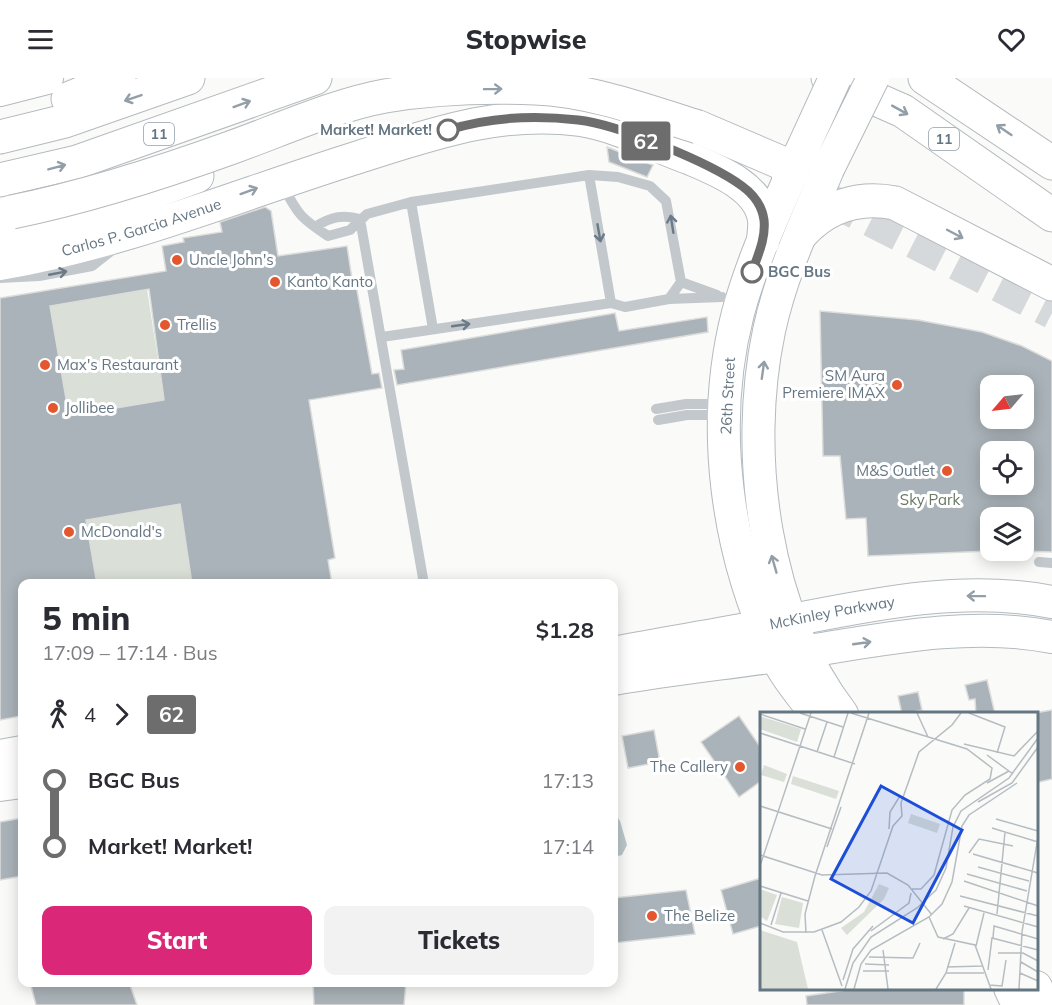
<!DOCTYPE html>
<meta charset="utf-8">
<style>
:root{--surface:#fff;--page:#f2f2f3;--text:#2b2b33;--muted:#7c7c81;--accent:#db2777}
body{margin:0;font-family:Mulish,sans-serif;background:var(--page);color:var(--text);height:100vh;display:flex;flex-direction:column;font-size:22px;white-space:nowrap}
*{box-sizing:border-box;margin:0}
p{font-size:20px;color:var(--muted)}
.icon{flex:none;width:33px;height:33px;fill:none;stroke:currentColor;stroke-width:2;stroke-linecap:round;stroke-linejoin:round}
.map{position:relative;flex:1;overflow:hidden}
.details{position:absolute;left:18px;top:501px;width:600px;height:408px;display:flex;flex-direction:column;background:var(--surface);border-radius:12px;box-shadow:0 3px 15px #0003}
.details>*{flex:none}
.badge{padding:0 12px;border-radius:4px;font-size:21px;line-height:39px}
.needle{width:39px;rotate:242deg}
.buttons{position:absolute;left:980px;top:297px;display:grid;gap:12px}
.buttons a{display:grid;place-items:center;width:54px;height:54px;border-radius:12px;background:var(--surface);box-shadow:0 3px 15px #0003;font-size:30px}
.map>.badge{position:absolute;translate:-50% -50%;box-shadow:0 0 0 3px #fff}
.legs{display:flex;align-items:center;gap:9px;height:66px;padding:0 24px;font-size:20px}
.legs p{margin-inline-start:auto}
.summary{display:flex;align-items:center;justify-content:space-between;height:102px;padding:0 24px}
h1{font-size:33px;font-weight:800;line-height:45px}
.button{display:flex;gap:12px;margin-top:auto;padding:12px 24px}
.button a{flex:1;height:69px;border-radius:12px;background:var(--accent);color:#fff;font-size:24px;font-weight:800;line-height:69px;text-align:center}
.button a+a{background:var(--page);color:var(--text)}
ul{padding:0 24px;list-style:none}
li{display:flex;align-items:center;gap:21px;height:66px;font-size:22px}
li i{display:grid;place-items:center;width:9px;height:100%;margin:0 8px;background:currentColor}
li i::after{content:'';width:15px;height:15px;margin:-8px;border:4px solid;border-radius:50%;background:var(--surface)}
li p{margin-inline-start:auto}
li:first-child i{background:linear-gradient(#0000 50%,currentColor 0)}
li:last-child i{background:linear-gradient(currentColor 50%,#0000 0)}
header{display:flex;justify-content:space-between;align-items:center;height:78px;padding:0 24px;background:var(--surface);font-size:27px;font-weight:800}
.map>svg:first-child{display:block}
.green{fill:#dadfd7}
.water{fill:#bbc7cb}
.building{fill:#aab3b9;stroke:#dcdcda;stroke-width:1.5;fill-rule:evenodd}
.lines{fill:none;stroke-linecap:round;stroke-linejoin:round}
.secondary-tunnel{stroke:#d5d9db;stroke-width:32;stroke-dasharray:32 16;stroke-linecap:butt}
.secondary-casing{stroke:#b3babf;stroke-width:34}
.primary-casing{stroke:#b5babe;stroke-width:35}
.lane{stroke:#c3c8cc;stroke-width:10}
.secondary{stroke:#fff;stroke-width:32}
.primary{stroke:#fff;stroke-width:33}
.secondary-bridge-casing{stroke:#b3babf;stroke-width:34;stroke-linecap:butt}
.primary-bridge-casing{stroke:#b5babe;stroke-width:35;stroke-linecap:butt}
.secondary-bridge{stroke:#fff;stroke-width:32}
.primary-bridge{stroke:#fff;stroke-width:33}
.oneway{stroke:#939fa8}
.oneway2{stroke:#6a7a87}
.line-1-casing{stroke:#fff;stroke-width:14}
.line-1{stroke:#6d6d6d;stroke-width:9}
.stop-1-dot{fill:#fff;stroke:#6d6d6d;stroke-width:3}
.poi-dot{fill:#e4572e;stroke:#fff;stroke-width:2}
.labels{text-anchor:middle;stroke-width:6;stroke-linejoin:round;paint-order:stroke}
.shield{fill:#fff;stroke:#939fa8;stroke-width:1.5}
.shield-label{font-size:14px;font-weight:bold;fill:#657683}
.stop-label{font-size:15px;font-weight:bold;fill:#657683;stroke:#fff;text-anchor:end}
.street-label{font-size:15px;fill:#657683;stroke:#fff}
.poi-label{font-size:15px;fill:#657683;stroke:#fff;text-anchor:start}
.park-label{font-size:15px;fill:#687a64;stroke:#fff}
.inset-road{fill:none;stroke:#b5bdc2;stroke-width:1.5}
.view{fill:#1d4ed8;fill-opacity:0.15;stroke:#1d4ed8;stroke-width:3}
.inset-edge{fill:none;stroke:#657683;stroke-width:3}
</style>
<header><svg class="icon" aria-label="menu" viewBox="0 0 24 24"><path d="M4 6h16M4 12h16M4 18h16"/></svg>Stopwise<svg class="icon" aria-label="heart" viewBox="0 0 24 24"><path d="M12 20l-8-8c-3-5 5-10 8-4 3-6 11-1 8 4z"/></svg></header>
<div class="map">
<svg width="1052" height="927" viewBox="0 0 1052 927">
<rect width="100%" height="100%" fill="#fafaf8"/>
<!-- green -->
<path class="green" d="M147,211L192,505H97L50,228Z"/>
<!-- water -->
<path class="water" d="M614,735L620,743L627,767L622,777L614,779Z"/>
<!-- building -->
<path class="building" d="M607,69L653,87L647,99L609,84Z
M265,129L271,133L278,178L347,168L352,201H355L372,296L379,295L382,310L309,322L335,480L328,482L332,506H192L180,426L86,442L97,506H22L21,638L0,642V220L166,193L162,168L184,164L183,160L222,154L220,144ZM149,211L164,322L69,338L50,228Z
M820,233L918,242L982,254L1022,268L1052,283V474L1023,473V440H990V473L868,478L866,440L846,441L840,378H823ZM990,308H1023V340H990ZM990,374H1023V406H990Z
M615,235L619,253L707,239L708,254L397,307L394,292L404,291L401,272Z
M987,602L995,636H976L975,621L969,622L965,607Z
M918,614L922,632L902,636L898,618Z
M1052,632V701L1035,705V635Z
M739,638L761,670V703L739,719L701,664Z
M654,652L660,684L628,690L622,658Z
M22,740V798L0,802V744Z
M761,800V848L733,856L721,812Z
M686,812L695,856L614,865V820Z
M30,904H129L137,927H36Z
M313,904H406L404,927H314Z
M860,910H964V927H807L806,918Z"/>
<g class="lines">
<!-- secondary-tunnel -->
<path class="secondary-tunnel" d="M828,121L1052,235"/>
<defs>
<g id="secondary">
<path d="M0,12L47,0"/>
<path d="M801,74C779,126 753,179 738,235C709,347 726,472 775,576C785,598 802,617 816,636"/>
<path d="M828,91C806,144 781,196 769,253C743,376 764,534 842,636"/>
<path id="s1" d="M0,186C124,165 240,116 359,79C432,56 502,31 580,42C619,48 654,68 691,81C717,92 760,109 764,142C765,149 763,157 763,164"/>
<path id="s2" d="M614,575C663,565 713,558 762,548C856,530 957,505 1052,524"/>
<path d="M614,601C677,590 740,584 803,574C884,561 970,543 1052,559"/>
<path d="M0,678L22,674"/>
<path d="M0,707L22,704"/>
<path d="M1036,909L1044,927"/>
<path d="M1010,910L1018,927"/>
</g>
<path id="primary" d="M828,0L903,33L1052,137
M925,0L1052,85
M68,21L119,0
M698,49L782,85L791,97
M0,59L65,43L188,0
M0,102L77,84L315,0
M802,155C827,128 859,118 895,125L1052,206
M0,157C69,147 132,122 197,98"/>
</defs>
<!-- secondary casing -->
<use href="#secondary" class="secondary-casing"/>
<!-- primary casing -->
<use href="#primary" class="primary-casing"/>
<!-- lane -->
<path class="lane" d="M589,97L611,225
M283,108C298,137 302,141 328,158L350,152L367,136L411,124L589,97L618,99L650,108L666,123L681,204L669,221
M411,124L433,251
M360,141L424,506
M315,149C330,139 343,136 360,141
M0,200L39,198L92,188L115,170
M681,204L717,217
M382,259L611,225L625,229L669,221L722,219
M656,331L686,326H722
M658,342L687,337H721
M1039,484L1052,485"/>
<!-- secondary -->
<use href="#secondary" class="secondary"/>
<!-- primary -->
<use href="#primary" class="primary"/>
<defs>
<path id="secondary-bridge" d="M801,74L835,0
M828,91L873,0"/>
<path id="primary-bridge" d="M12,134C86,119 158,96 230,70C278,53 335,27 385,18C433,10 486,8 535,10C590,12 647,33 698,49"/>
</defs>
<!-- secondary-bridge casing -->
<use href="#secondary-bridge" class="secondary-bridge-casing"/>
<!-- primary-bridge casing -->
<use href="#primary-bridge" class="primary-bridge-casing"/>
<!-- secondary-bridge -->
<use href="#secondary-bridge" class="secondary-bridge"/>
<!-- primary-bridge -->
<use href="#primary-bridge" class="primary-bridge"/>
</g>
<!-- one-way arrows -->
<defs><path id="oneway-shaft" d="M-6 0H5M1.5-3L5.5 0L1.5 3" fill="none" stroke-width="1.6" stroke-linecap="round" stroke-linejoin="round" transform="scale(1.5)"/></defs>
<g class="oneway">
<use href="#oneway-shaft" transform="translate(493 11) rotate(-1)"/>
<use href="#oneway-shaft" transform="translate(133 20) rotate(161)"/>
<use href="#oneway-shaft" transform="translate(242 26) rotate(-20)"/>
<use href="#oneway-shaft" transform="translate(900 32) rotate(29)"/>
<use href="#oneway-shaft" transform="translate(1004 52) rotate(-146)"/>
<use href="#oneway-shaft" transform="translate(57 89) rotate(-15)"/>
<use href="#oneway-shaft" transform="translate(249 113) rotate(-20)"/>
<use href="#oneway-shaft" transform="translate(955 156) rotate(28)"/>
<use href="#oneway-shaft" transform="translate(763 292) rotate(-82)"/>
<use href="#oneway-shaft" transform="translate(774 486) rotate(-106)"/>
<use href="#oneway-shaft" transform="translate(976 518) rotate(-179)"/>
<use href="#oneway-shaft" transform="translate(862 565) rotate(-8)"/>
</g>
<g class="oneway2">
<use href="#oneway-shaft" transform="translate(672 146) rotate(-99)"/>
<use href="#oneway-shaft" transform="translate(599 155) rotate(80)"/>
<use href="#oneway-shaft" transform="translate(58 195) rotate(-11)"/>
<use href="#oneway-shaft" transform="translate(461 247) rotate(-8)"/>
</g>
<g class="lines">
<defs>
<path id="line-1" d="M448,52C490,39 534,37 578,42C617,46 711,85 742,108C753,116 762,128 764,142C766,160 758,177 752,194"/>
</defs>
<!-- line-1 casing -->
<use href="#line-1" class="line-1-casing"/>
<!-- line-1 -->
<use href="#line-1" class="line-1"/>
</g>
<!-- markers -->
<g class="stop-1-dot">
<circle cx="448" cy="52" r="10"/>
<circle cx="752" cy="194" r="10"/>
</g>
<g class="poi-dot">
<circle cx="177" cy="182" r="6"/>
<circle cx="275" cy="204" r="6"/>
<circle cx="165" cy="247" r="6"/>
<circle cx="45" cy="287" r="6"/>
<circle cx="897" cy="307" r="6"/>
<circle cx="53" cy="330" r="6"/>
<circle cx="947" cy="393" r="6"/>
<circle cx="69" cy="454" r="6"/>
<circle cx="740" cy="689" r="6"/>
<circle cx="652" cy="838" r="6"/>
</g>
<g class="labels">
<!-- shield labels -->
<g class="shield">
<rect x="144" y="45" width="30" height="22" rx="4.5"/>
<rect x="929" y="50" width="30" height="22" rx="4.5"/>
</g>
<g class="shield-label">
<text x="159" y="61">11</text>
<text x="944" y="66">11</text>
</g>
<!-- stop labels -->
<g class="stop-label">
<text x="432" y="57">Market! Market!</text>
<text x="768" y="199" text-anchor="start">BGC Bus</text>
</g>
<!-- street labels -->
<g class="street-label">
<text dy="5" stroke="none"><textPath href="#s1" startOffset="146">Carlos P. Garcia Avenue</textPath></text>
<text transform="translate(728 318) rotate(-87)" y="5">26th Street</text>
<text dy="5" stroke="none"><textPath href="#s2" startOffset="222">McKinley Parkway</textPath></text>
</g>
<!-- poi labels -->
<g class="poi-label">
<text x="189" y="187">Uncle John's</text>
<text x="287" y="209">Kanto Kanto</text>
<text x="177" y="252">Trellis</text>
<text x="57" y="292">Max's Restaurant</text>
<text x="885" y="303" text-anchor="end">SM Aura<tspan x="885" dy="17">Premiere IMAX</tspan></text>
<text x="65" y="335">Jollibee</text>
<text x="935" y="398" text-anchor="end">M&amp;S Outlet</text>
<text x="81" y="459">McDonald's</text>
<text x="728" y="694" text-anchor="end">The Callery</text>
<text x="664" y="843">The Belize</text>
</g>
<!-- park labels -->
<g class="park-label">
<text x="930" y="427">Sky Park</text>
</g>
</g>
<!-- overview -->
<g transform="translate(760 634)">
<rect width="278" height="278" fill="#fafaf8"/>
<path d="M0,4L41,17L37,30L0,17ZM4,53L27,62L24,70L1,63ZM33,64L79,79L76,87L31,72ZM151,102L180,112L177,121L148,111ZM119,172L129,176L124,187L87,223L81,216L104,200ZM0,177L17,183L7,209L0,204ZM22,185L43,191L39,216L15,212ZM0,218L37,230L48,277H0Z" fill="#dadfd7"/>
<path class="inset-road" d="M40,1L83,15M91,1L207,37L232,56L230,67L205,83L192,98L174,163L161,177H152M157,1L168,25M209,1L245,15L237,41M0,2L45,17M0,21L95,52M204,32L254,44L278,19M57,40L67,10M227,43L253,62M74,45L88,1M227,71L249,59M218,90L252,71L278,35M0,94L72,117M236,107L278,119M232,116L278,130M129,117L130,100L140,84M67,135L81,95M209,141L219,127L253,134M213,142L278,161M0,143L62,163L127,161L148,173L172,203M0,154L51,1M218,155L269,169M207,162L267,179M204,169L278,194M0,174L48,189M200,184L278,204M204,194L278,215M237,202L245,120M169,205L178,225L215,233L231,277M0,211L23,220H54L81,210L99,195L111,179L133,114L142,104L141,91L159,40L192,13L201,1M11,213L21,181M62,218L82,274M111,219L149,191L151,181M46,221L45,202L55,164L109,1M233,226L234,214L278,227M183,227L193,222L209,196M216,234L224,201M123,238L128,277M238,241H263L278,249M109,245L153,246L160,231M261,250L278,260M105,252L129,253M187,255L222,254M228,258L232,226L278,238M103,259H129M186,261H224M260,261L278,269M83,268L93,237L113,214M229,273L242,274L246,248M85,277L93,251L111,225L157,196L176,178L186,156L193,115L201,99L249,66L278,26M94,277L101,252L111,238L169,205L182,192L192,170L202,114L209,103L257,71M176,277L186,261L195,231M259,277L262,220L278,125"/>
<path class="view" d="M121,74L202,118L153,211L71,167Z"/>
<rect width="278" height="278" class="inset-edge"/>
</g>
</svg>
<div class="buttons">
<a><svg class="needle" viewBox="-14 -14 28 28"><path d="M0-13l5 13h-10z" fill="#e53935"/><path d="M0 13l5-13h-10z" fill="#7c7c81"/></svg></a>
<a><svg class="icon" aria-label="locate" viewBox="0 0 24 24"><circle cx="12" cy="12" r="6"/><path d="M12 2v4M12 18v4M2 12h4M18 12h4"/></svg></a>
<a><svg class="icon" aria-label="layers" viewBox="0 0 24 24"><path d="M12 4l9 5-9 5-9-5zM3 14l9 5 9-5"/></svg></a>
</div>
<b class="badge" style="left:646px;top:63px;background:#6d6d6d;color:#fff">62</b>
<section class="details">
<div class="summary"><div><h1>5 min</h1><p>17:09 – 17:14 · Bus</p></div><b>$1.28</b></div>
<div class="legs"><svg class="icon" aria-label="walk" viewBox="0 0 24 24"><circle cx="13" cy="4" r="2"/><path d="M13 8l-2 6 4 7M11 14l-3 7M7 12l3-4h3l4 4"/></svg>4<svg class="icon" aria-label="forward" viewBox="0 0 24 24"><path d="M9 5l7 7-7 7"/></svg><b class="badge" style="background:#6d6d6d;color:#fff">62</b></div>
<ul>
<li><i style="color:#6d6d6d"></i><b>BGC Bus</b><p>17:13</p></li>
<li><i style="color:#6d6d6d"></i><b>Market! Market!</b><p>17:14</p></li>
</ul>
<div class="button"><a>Start</a><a>Tickets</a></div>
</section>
</div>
